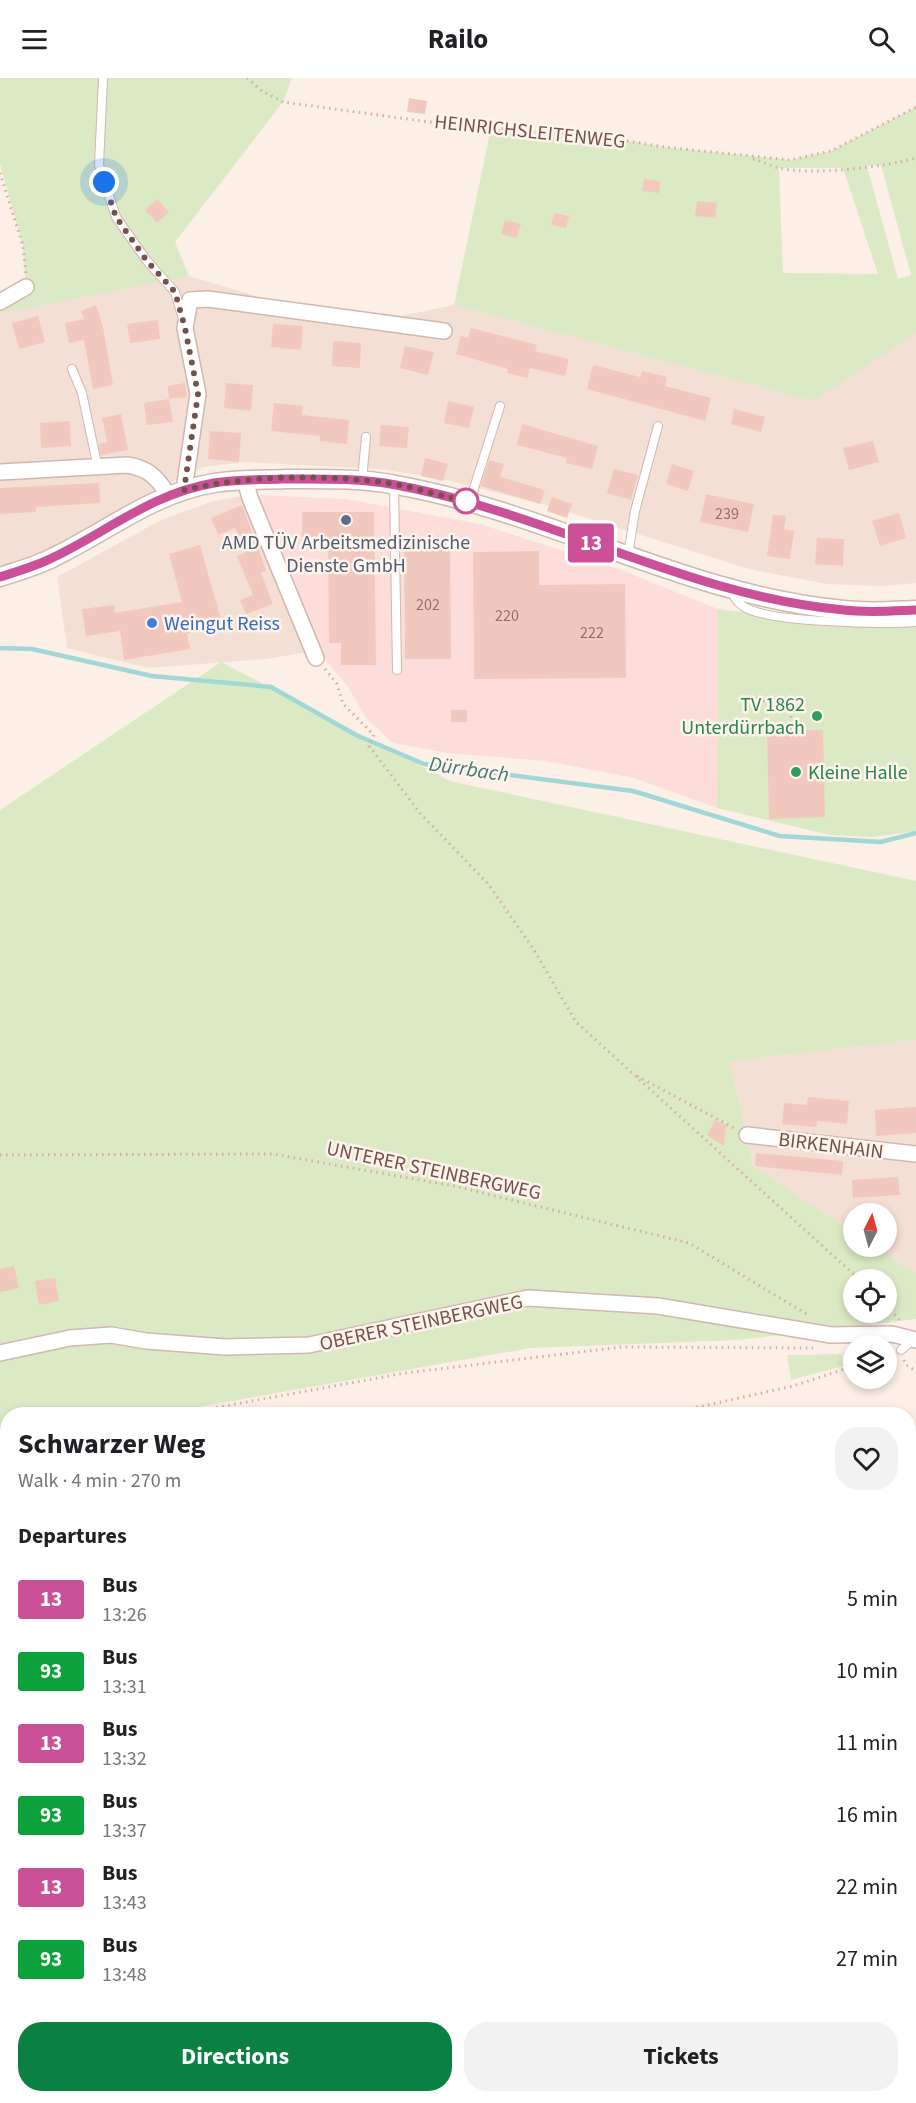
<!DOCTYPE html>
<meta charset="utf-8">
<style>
:root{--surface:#fff;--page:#f2f2f2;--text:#202124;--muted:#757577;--accent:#0b8043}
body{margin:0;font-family:"Source Sans 3",sans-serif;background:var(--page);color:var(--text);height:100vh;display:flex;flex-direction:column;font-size:22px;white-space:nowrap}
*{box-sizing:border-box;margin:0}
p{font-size:20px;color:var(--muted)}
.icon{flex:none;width:33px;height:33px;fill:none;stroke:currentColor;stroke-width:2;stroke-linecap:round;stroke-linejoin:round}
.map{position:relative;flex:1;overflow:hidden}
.drawer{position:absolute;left:0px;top:1329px;width:916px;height:696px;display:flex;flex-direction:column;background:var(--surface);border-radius:24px 24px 0 0;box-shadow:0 3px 9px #0003}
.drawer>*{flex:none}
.badge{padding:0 12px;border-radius:4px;font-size:21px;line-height:39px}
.needle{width:39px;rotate:6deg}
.fabs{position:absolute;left:843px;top:1125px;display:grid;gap:12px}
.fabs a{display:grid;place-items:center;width:54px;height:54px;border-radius:50%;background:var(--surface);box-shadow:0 3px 9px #0003;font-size:30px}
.you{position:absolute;width:30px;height:30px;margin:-15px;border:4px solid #fff;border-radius:50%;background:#1a73e8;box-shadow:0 0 0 9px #1a73e833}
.map>.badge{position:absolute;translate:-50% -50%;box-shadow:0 0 0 3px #fff}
h2{padding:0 18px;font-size:22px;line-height:54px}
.round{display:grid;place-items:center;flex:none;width:63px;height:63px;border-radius:24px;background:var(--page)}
.head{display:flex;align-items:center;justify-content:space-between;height:102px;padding:0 18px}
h1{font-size:28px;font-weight:700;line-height:45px}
.button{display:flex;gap:12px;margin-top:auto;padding:12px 18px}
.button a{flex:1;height:69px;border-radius:24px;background:var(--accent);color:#fff;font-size:24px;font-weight:700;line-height:69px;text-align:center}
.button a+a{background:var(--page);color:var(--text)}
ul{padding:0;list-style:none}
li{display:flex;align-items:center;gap:18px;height:72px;padding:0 18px}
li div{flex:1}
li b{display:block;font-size:22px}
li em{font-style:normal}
li .badge{min-width:66px;font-weight:700;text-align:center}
header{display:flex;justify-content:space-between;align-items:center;height:78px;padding:0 18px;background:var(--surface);font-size:27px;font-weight:700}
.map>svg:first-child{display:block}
.residential{fill:#f4dfd4}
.commercial{fill:#fcddda}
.green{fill:#dbeac4;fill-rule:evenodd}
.water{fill:#bae5e3;stroke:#a1d7d4;stroke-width:1.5}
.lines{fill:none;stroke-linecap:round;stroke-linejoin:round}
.stream{stroke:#a1d7d4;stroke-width:4.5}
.ferry{stroke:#3f7a78;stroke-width:1.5;stroke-dasharray:8 6;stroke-linecap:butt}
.building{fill:#f1c8be}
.service-casing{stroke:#d0b7af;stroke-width:10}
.minor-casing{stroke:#d0b7af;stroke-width:18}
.tertiary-casing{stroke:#d0b7af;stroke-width:21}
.trunk-casing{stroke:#d8cecd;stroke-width:27}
.path{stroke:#d6aba1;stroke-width:3;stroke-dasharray:1.5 4.5;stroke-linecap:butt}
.service{stroke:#fff;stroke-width:8}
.minor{stroke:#fff;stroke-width:15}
.tertiary{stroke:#fff;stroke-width:18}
.trunk{stroke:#f7b49f;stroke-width:24}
.rail-casing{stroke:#afa4c6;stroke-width:7}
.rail{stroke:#fff4ec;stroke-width:4.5;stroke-dasharray:14;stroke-linecap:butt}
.line-casing{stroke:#fff;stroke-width:14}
.line{stroke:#ca5098;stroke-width:9}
.walk{stroke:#75514b;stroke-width:6;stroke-dasharray:0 10.8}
.stop-dot{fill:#fff;stroke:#ca5098;stroke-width:3}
.service-dot{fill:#5c6f8a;stroke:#fff4ec;stroke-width:2}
.shop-dot{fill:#3f7fe0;stroke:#fff4ec;stroke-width:2}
.leisure-dot{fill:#2e9e5b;stroke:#fff4ec;stroke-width:2}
.labels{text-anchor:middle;stroke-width:5;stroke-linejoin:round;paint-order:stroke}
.number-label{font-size:16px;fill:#946f68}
.street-label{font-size:20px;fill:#75514b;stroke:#fff4ec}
.service-label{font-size:20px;fill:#4e5e75;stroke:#fff4ec}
.shop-label{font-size:20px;fill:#366cbe;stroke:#fff4ec;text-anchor:start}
.leisure-label{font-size:20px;fill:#27864d;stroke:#fff4ec;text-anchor:end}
.water-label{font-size:21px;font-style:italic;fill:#3f7a78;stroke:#fff4ec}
</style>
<header><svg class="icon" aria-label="menu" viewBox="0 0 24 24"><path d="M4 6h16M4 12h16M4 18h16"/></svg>Railo<svg class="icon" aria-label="search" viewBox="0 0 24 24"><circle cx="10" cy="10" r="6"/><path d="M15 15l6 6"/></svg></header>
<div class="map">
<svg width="916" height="2025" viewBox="0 0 916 2025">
<rect width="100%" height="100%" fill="#fcefe6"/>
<!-- residential -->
<path class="residential" d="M189,198L286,227L391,240L454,227L814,323L916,255V505L883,508L827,506L749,491L546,427L438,400L379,391L244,384L203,389L151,414L52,470L0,488V236Z
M243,418L308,574L266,581L148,590L67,570L57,499L163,441L214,423Z
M916,962V1195L876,1169L886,1168V1136H854L853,1154L753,1088L730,983Z"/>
<!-- commercial -->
<path class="commercial" d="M260,417L346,421L480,446L619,491L718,531L717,730L634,700L546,683L447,675L393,665L366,640L348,609L318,573L258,422Z"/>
<!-- green -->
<path class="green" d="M0,0H292L283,24L175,164L189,198L0,236V224L26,209L23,168L0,86Z
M916,29V255L814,323L454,227L491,50L581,55L664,69L790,82L831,73ZM881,87L911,197L898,201L867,88ZM779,90H843L878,196L783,195Z
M718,531L826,544L916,546V753L873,759L829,757L717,730Z
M221,584L450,703L916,803V962L730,983L753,1088L853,1154L854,1168L876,1169L916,1195V1241L738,1262L530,1270L159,1336H8L7,1371L0,1373V732ZM854,1202H886V1234H854Z
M842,1276L843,1288L791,1302L787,1277Z
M909,1883L916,1885V1951L909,1950Z
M909,1956L916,1957V2025H819L820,2018H909Z
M7,1992L8,2018H379L361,2025H0V1995Z
M462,2018H794L795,2025H416Z"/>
<!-- water -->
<path class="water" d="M909,1755L916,1756V1885L909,1883Z
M7,1843L8,1992L0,1995V1846Z"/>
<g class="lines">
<!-- stream -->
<path class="stream" d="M0,570L32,571L152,598L271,609L356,657L424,686L633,713L780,758L881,764L916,755"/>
<!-- ferry -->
<path class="ferry" d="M909,1810H916
M0,1891L8,1889"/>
</g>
<!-- building -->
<path class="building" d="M409,20L427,23L425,36L407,34Z
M644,101L660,103L659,115L642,113Z
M157,121L169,134L157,145L145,132Z
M697,123L717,125L715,140L695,138Z
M554,135L569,138L566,150L551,147Z
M505,142L521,146L517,160L501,156Z
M96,227L103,249L113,307L93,311L84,262L69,265L65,245L84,241L81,233Z
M38,238L45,264L19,271L12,245Z
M158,242L160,261L130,265L127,246Z
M273,246L303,248L301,272L271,269Z
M471,250L537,267L535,273L569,281L565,298L530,290L527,300L507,295L508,291L456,276L461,258L468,260Z
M333,263L361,265L360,290L332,288Z
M405,268L434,274L428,297L400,290Z
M593,287L640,299L642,293L667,299L665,308L711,320L705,343L587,311Z
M185,305L187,319L169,321L168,308Z
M226,305L253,307L251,333L224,330Z
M169,321L173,344L147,347L144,325Z
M448,323L474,329L469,350L444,345Z
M274,325L303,328L302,337L349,342L347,366L319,363L320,358L271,353Z
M734,331L765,339L761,354L731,346Z
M121,336L128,372L101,377L99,366L107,364L102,340Z
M70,343L71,368L41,370L40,345Z
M522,346L598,368L592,391L566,385L567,380L517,367Z
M381,347L409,349L407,370L379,368Z
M210,353L241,355L239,384L208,381Z
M873,363L879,384L849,392L843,370Z
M425,380L448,386L443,403L421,398Z
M489,382L504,386L500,399L545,412L540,426L481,408Z
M672,386L694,393L688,413L666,406Z
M614,391L638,397L631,422L607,415Z
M99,405L100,425L36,429V434L0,436V410Z
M706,416L754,426L748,454L700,444Z
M552,419L572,426L567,440L547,433Z
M242,427L266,492L261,495L273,526L246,536L240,522L253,517L237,478L245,475L235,450L218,457L211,440Z
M302,434H374L376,587H341V565H329L328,459H302Z
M899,435L906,460L880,468L872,443Z
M773,437L786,438L784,451L794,453L790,481L767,478Z
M817,460L844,461L843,488L815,486Z
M200,467L222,545L187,556L190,571L124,582L120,553L86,558L82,531L114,527L115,535L182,524L169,476Z
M450,471L451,581H405L404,472Z
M539,473V507L625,506L626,600L474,601L473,474Z
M451,632H467V644H451Z
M791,652H823L825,739L769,741L767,653Z
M808,1019L849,1023L847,1046L817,1043L816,1049L782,1046L784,1025L807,1027Z
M916,1029V1055L876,1058L875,1032Z
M715,1042L726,1047L724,1068L707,1057Z
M756,1075L843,1083L842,1097L755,1088Z
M898,1099L900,1117L853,1120L852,1102Z
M14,1188L19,1210L0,1214V1191Z
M55,1200L59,1223L39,1227L35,1203Z"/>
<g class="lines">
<defs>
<path id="service" d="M103,0L99,87L116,139L147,183L175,214L183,241
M72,291L82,315L98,390
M362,402L366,359
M394,408L397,592
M470,423L500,328
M628,477L635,433L658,348
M732,514C734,519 738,525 743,528C765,545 885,546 916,544
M901,1272L913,1262"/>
<path id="minor" d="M0,224L26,209
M0,394L127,387C148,390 157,399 168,417
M245,402L250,420L316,580
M184,412L198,316L185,250L190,222L208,221L444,253
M747,1057L916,1076
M0,1275L70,1260L111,1257L146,1263L225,1269L309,1267L528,1220L658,1228L831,1257L892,1256L916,1262"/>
<path id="tertiary" d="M0,499C18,493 37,488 54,479C108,453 153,415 214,405C238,401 262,402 286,401C322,401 361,400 396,407C549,434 688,518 844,532C868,535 892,533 916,532"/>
<path id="trunk" d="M909,1610L916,1611
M909,1639L916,1640
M0,1700L8,1698
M0,1727L8,1725"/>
</defs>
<!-- service casing -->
<use href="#service" class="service-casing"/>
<!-- minor casing -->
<use href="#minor" class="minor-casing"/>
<!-- tertiary casing -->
<use href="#tertiary" class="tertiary-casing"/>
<!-- trunk casing -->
<use href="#trunk" class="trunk-casing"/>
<!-- path -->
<path class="path" d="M247,0L262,13L283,24L437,45L537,54L581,55L664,69L790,82L831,73L916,29
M753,81C762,83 770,88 779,90C810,98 885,89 916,80
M0,95L23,168L26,197
M325,591L337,606L343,626L374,657L369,668L420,735L489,807L534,872L576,944L860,1202
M763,623L791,624V652
M637,998L734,1050
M0,1077L273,1076L454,1108L689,1165L808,1237
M886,1228L900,1242
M904,1282L906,1287L916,1293
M181,1336L405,1295L622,1269L813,1270
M667,1336L793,1308L854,1288
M909,1354L916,1353
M0,1379L8,1377
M0,1435L8,1434
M909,1467H916
M0,1536L8,1535
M909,1566L916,1568
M0,1658L8,1656
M909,1660L916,1661
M909,1933H916
M909,1942L916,1943
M289,2025L300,2018
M355,2025L374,2018"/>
<!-- service -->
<use href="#service" class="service"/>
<!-- minor -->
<use href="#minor" class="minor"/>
<!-- tertiary -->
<use href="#tertiary" class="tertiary"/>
<!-- trunk -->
<use href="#trunk" class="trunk"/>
<defs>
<path id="rail" d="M909,1629L916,1631
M909,1641L916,1643
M909,1670H916
M909,1679L916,1680
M909,1704L916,1705
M909,1714L916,1715
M0,1780L8,1778
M0,1794L8,1792
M0,1804L8,1802"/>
</defs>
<!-- rail casing -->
<use href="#rail" class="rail-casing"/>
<!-- rail -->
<use href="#rail" class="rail"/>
</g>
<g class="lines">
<defs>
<path id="line" d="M0,499C18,493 37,488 54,479C108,453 153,415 214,405C236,401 259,402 281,401C319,401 359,400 396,407C549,435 688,518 844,532C868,535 892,533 916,532"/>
</defs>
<!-- line casing -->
<use href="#line" class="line-casing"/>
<!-- line -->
<use href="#line" class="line"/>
<!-- walk -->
<path class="walk" d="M104,104L116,139L147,183L175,214L185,250L198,316L184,412C250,397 326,396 394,406C418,410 442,419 466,423"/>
</g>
<!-- markers -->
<circle class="stop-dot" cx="466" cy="423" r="12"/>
<circle class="service-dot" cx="346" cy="442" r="6"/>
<circle class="shop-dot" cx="152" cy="545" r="6"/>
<g class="leisure-dot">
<circle cx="817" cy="638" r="6"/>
<circle cx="796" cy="694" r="6"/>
</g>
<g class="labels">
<!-- number labels -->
<g class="number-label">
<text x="727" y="441">239</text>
<text x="428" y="532">202</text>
<text x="507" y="543">220</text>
<text x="592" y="560">222</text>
</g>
<!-- street labels -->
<g class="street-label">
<text transform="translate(530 53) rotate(6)" y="7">HEINRICHSLEITENWEG</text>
<text transform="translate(831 1067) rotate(7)" y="7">BIRKENHAIN</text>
<text transform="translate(434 1092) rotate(12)" y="7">UNTERER STEINBERGWEG</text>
<text transform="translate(421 1244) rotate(-12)" y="7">OBERER STEINBERGWEG</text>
</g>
<!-- service labels -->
<g class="service-label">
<text x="346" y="471">AMD TÜV Arbeitsmedizinische<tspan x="346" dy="23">Dienste GmbH</tspan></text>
</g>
<!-- shop labels -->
<g class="shop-label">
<text x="164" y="552">Weingut Reiss</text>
</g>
<!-- leisure labels -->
<g class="leisure-label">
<text x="805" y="633">TV 1862<tspan x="805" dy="23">Unterdürrbach</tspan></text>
<text x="808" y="701" text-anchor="start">Kleine Halle</text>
</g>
<!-- water labels -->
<g class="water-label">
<text transform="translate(469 691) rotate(8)" y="7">Dürrbach</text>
</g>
</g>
</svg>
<div class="fabs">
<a><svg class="needle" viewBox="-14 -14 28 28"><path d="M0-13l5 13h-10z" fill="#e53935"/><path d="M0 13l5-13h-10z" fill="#757577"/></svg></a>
<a><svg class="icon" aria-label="locate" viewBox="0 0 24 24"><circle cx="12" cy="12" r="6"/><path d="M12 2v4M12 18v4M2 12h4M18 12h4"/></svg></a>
<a><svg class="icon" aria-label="layers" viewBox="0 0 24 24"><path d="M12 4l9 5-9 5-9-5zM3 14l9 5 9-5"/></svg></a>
</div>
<div class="you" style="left:104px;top:104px"></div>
<b class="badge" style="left:591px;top:465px;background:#ca5098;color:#fff">13</b>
<section class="drawer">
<div class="head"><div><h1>Schwarzer Weg</h1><p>Walk · 4 min · 270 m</p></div><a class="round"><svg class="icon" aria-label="heart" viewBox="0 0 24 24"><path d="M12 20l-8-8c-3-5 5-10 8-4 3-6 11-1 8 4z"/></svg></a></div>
<h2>Departures</h2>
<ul>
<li><span class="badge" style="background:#ca5098;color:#fff">13</span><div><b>Bus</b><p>13:26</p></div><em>5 min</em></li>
<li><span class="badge" style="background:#0ba13b;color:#fff">93</span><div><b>Bus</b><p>13:31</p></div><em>10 min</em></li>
<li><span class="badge" style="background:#ca5098;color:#fff">13</span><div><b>Bus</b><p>13:32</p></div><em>11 min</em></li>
<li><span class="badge" style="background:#0ba13b;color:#fff">93</span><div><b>Bus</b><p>13:37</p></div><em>16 min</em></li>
<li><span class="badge" style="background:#ca5098;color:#fff">13</span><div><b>Bus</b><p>13:43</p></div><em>22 min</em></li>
<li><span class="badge" style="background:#0ba13b;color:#fff">93</span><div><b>Bus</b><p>13:48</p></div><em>27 min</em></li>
</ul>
<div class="button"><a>Directions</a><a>Tickets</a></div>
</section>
</div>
